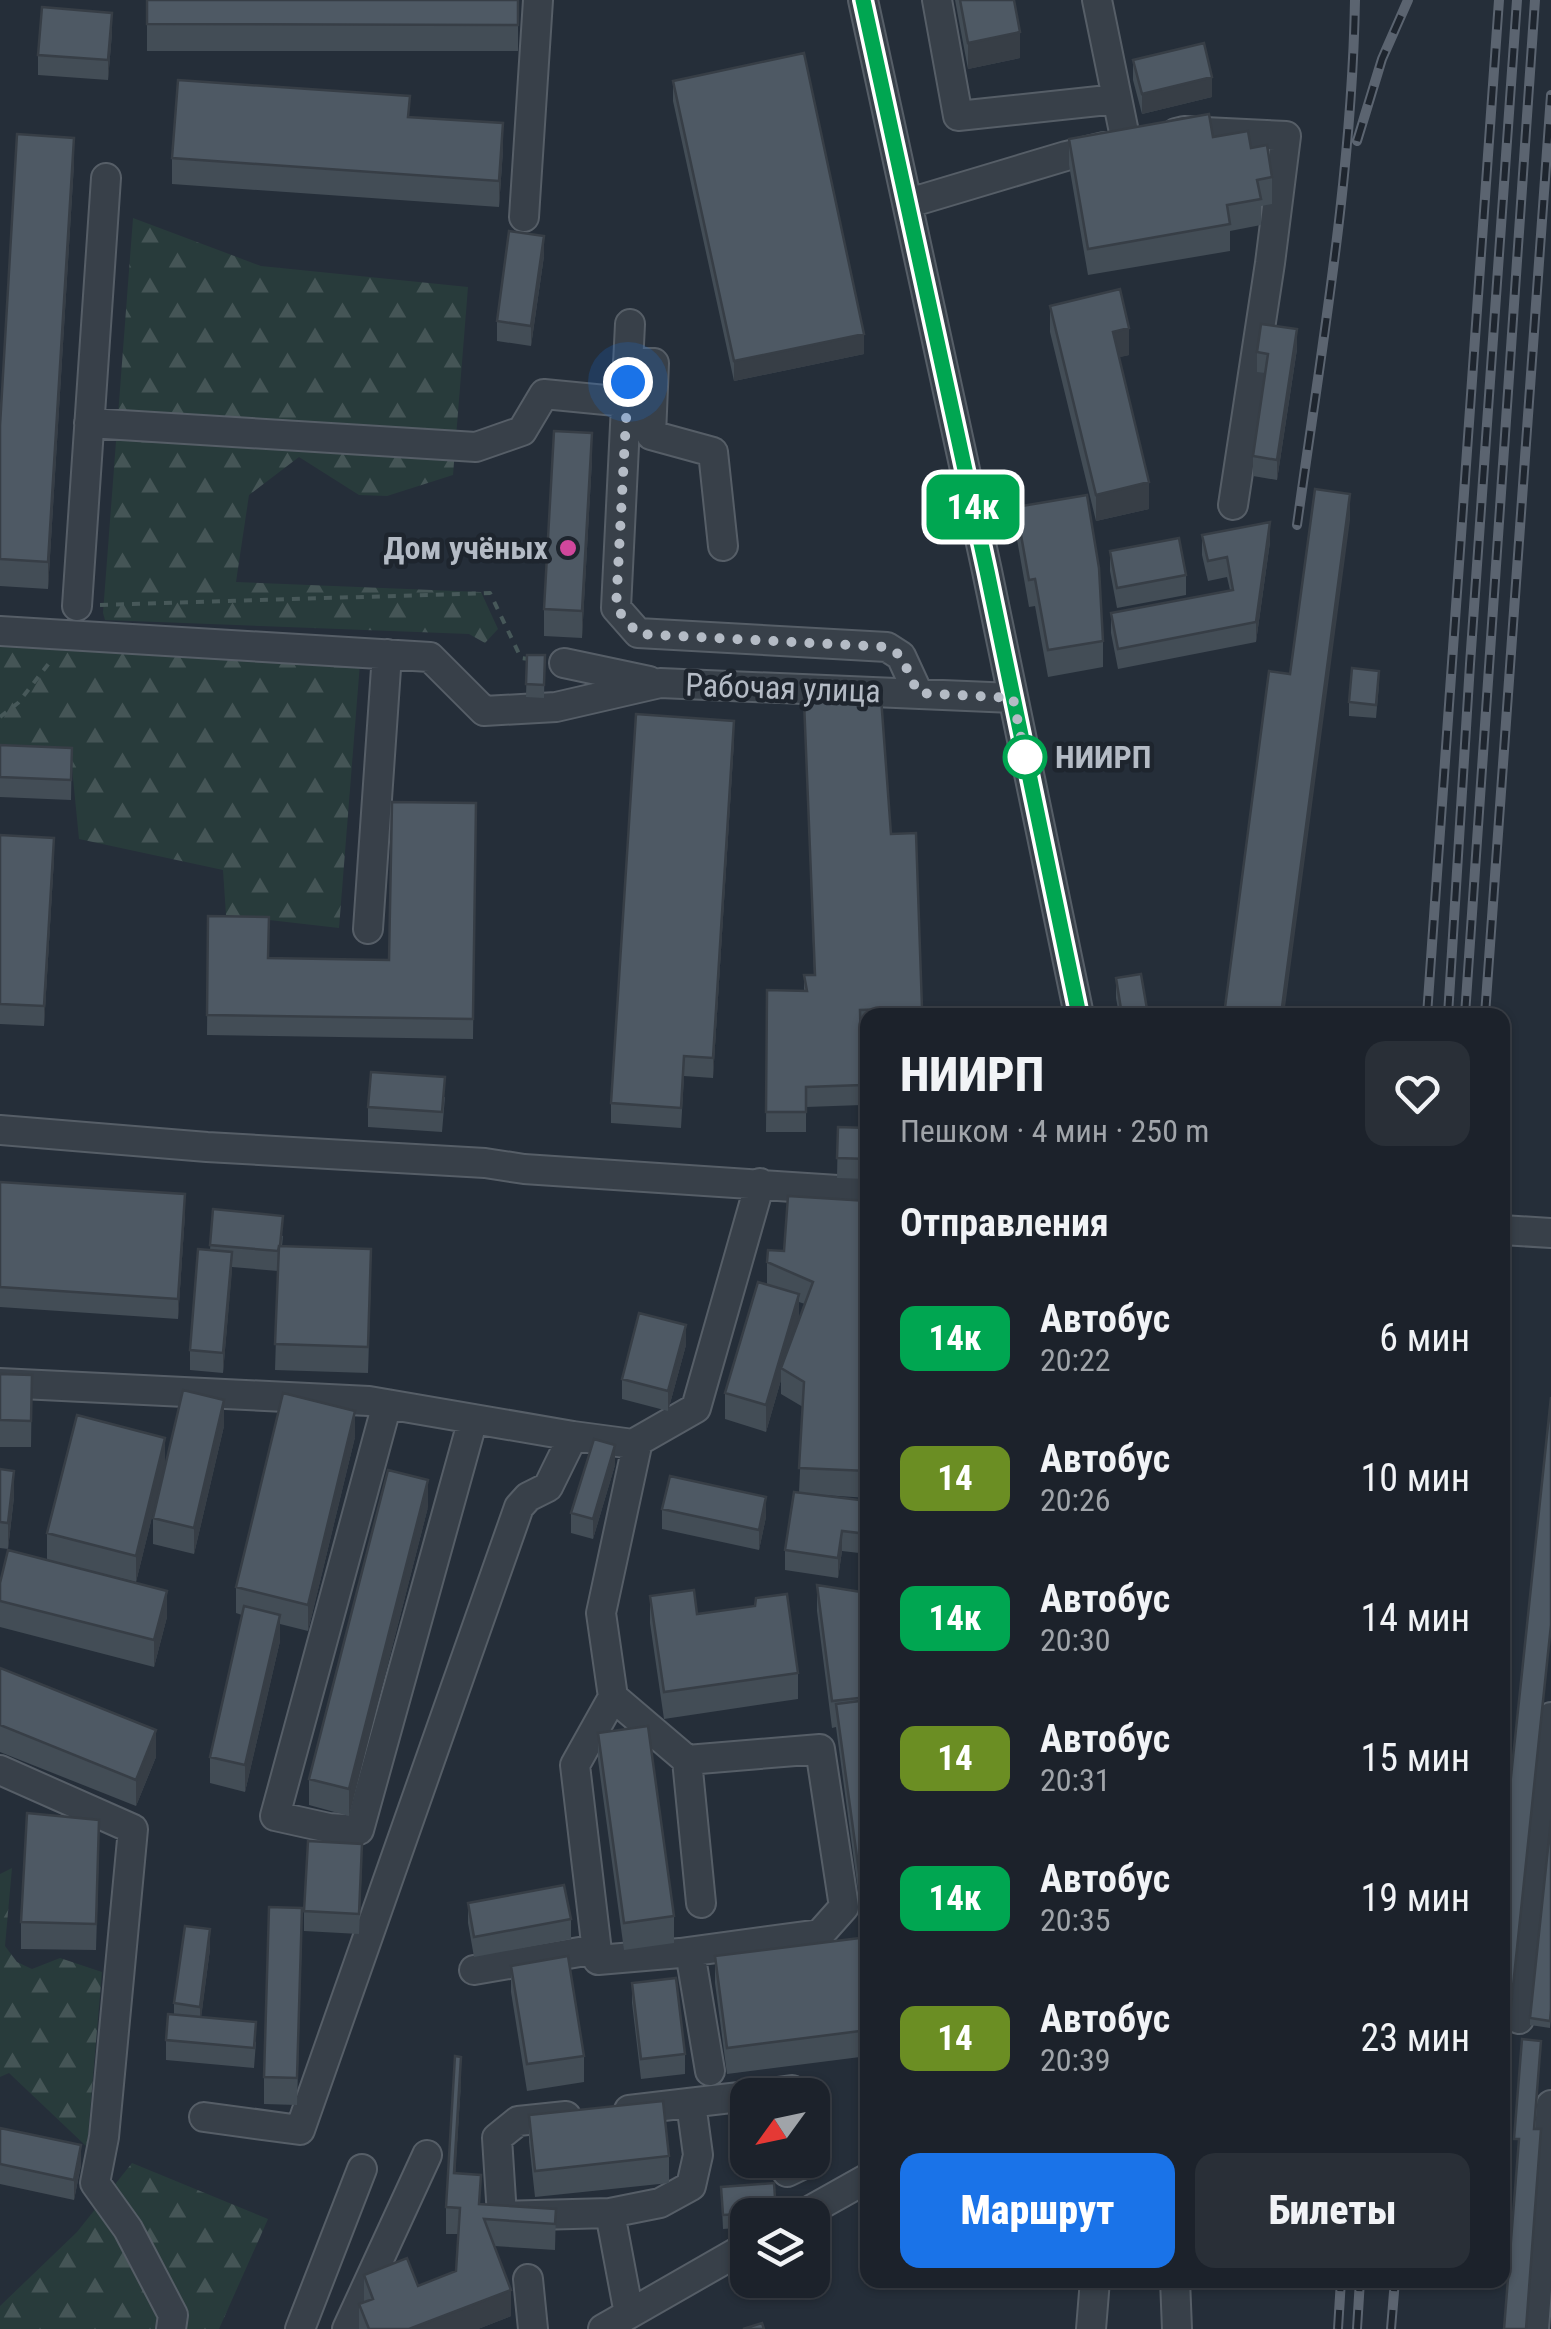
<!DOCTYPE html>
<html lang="ru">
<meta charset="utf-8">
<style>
:root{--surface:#1c222b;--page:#292f37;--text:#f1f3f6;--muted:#a0a4a9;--line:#3a3f47;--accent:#1a73e8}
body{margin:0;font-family:"Roboto Condensed",sans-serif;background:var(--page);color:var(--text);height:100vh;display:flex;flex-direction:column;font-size:38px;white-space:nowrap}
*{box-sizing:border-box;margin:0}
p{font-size:32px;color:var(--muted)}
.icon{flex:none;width:55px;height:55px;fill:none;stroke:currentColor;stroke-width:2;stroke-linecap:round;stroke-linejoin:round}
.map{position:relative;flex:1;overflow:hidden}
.details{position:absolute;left:860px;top:1008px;width:650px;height:1280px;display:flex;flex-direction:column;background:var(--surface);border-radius:20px;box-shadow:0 2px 8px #0004,0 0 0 2px var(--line)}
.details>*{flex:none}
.badge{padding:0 20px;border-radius:15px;font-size:35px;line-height:65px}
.needle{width:65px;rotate:237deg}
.controls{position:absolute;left:730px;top:2078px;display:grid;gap:20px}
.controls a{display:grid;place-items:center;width:100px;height:100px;border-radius:20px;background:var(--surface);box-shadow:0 2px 8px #0004,0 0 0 2px var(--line);font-size:50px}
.you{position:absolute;width:50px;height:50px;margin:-25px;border:8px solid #fff;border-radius:50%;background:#1a73e8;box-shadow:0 0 0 15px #1a73e833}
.map>.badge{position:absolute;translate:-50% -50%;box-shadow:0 0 0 5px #fff}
h2{padding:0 40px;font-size:38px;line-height:90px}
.round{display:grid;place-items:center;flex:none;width:105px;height:105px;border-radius:20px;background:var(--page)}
.head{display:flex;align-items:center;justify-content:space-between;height:170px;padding:0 40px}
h1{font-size:48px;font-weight:800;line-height:75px}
.button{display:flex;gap:20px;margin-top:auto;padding:20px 40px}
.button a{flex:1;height:115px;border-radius:20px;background:var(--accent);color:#fff;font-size:40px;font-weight:800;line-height:115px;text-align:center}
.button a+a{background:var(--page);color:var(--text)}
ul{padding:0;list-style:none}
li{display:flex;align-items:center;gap:30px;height:140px;padding:0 40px}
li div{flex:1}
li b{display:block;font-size:38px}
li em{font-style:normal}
li .badge{min-width:110px;font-weight:700;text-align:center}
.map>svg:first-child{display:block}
.forest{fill:url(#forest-firs)}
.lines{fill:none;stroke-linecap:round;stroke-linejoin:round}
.minor-casing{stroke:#565e67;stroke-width:32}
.path{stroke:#475859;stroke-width:4;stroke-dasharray:8 8;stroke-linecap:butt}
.minor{stroke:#384049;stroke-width:28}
.rail-casing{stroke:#5b6470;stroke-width:10}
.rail{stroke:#1e252e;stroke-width:6;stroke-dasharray:19;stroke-linecap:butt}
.wall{fill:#434d56;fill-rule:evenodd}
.shaded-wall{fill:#373e46}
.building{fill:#4e5964;stroke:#373e46;stroke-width:2.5}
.line-casing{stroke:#fff;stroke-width:22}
.line{stroke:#00a651;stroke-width:15}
.walk{stroke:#b4bbc5;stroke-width:10;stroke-dasharray:0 18}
.hotel-dot{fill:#d1479c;stroke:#1e252e;stroke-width:4}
.stop-dot{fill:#fff;stroke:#00a651;stroke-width:5}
.labels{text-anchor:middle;stroke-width:9;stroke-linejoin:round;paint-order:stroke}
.poi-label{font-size:32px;font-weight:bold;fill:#b4bbc5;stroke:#1e252e;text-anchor:end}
.street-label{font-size:32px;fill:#b4bbc5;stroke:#1e252e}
.stop-label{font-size:32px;font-weight:bold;fill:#b4bbc5;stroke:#1e252e;text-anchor:start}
</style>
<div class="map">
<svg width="1551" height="2329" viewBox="0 0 1551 2329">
<defs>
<pattern id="forest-firs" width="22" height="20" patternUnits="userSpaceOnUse" patternTransform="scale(2.5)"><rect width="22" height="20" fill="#283b3b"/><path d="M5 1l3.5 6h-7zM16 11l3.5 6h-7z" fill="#455556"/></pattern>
</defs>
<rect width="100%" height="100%" fill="#252e39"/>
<!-- forest -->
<path class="forest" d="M133,218L261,266L468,287L453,475L387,496L359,495L299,457L249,495L236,582L481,592L498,629L485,643L469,634L105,620L103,613Z
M0,641L360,663L339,928L226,915L223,870L79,839L72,768L0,765Z
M12,1868L5,1946L17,1962L32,1969L60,1958L102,1972L87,2147L9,2073L0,2077V1874Z
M132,2163L268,2219L219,2329H0V2306L77,2232Z"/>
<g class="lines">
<defs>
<path id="minor" d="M863,0L987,571L1079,1015
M937,0L958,116L1117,99
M1097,0L1126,142
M1176,133L1184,131L1286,136L1270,263L1233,505
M909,203L1066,156L1104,147
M524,217L538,0
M630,324L616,608L638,633L887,647L901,656L918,693
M628,361L654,363L651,435L713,452L723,546
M89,423L476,447L522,431L544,394L626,402
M77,606L106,178
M0,631L430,657L484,711L556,707L660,683L1013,698
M564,663L649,681
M368,929L387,654
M0,1130L207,1147L485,1163L524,1169L868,1192
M1502,1230L1551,1233
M0,1383L369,1401L573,1436
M387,1404L275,1816L329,1828L359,1830L473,1419
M613,1697L575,1765L598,1960L680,1953L820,1934L844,1907L820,1749L687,1760L613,1697L601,1613L638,1441
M687,1760L701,1903
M0,1770L133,1829L104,2137L95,2183L128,2229L173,2315L171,2329
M690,1952L710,2071
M474,1970L597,1949
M1519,2019L1551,1717
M756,2095L792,2090L795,2095
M629,2110L748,2096
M566,2116L518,2121L497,2138L502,2216L610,2213L629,2314
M204,2117L300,2130L519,1507L528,1497L548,1487L573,1436L633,1444L696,1408L760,1183
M787,2172L808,2162V2160
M610,2213L660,2203L691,2186L698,2155L691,2103
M802,2215L868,2178
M528,2279L533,2329
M1175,2280L1177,2329
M300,2329L362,2169
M347,2329L427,2155
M603,2329L748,2246
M1091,2329L1095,2280
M1534,2329L1551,2105"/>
</defs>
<!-- minor casing -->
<use href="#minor" class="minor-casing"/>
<!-- path -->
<path class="path" d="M100,605L490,593L521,658L529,659
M0,717L18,703L53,658"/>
<!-- minor -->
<use href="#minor" class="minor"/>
<defs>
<path id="rail" d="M1357,141L1382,59L1408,0
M1297,525C1321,351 1352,176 1355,0
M1427,1015L1499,0
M1448,1015L1470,664L1517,0
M1465,1015L1535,0
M1485,1015L1551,95
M1338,2329L1341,2280
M1357,2329L1360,2280
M1391,2329L1395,2280"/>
</defs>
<!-- rail casing -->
<use href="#rail" class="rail-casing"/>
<!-- rail -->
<use href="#rail" class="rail"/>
</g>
<!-- wall -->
<path class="wall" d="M147,0H518V51H147Z
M955,0H1014L1020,58L968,69Z
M112,33L108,80L38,75V55Z
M1133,60L1212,97L1142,114L1133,80Z
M673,81L864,354L734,381L673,101Z
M410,117L503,150L499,207L172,184V158Z
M1213,137L1251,148L1272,177V204L1261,206V225L1230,231V251L1088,275L1069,165V139Z
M74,164L48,589L0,586V426Z
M544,256L531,346L497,341V321Z
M1050,306L1129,355L1119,357L1149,509L1096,521L1050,332Z
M1297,349L1277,480L1253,476V456L1265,373L1257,372V352Z
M592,460L582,638L544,636V609Z
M1016,507L1103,641V667L1048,677L1035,606L1029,607L1016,534Z
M1202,535L1270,542L1256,642L1118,669L1111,633V613L1230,590L1227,577L1208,581L1202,555Z
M1110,551L1186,575V595L1117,608L1110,571Z
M527,655H545L544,698L526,697Z
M1379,684L1376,718L1349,716V702Z
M804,701L891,834L916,833L922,1015H868V1029L860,1030L862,1105L806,1107V1132H766L767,990L804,991V975H814Z
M734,741L713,1078L684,1076L681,1128L611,1123V1103Z
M0,745L72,748L71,800L0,797Z
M476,803L473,1039L207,1035L208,916L269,958L389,960Z
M0,835L54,858L44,1026L0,1024Z
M1116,978L1148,1015H1119L1116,998Z
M445,1097L442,1132L368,1127V1107Z
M838,1127L868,1128V1179L837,1178Z
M0,1182L185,1214L178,1319L0,1307Z
M868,1201V1498L823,1495L868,1501V1554L842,1551L838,1578L785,1570V1550L799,1492L803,1407L781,1394V1380L766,1432L725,1419V1393L767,1284V1262ZM799,1302L805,1304L799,1320Z
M213,1209L283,1236L282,1246L371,1276L368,1373L275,1370L278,1271L232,1267L223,1373L190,1370V1350L210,1250Z
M686,1345L668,1411L622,1399V1379Z
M0,1374L32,1375L31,1447H0Z
M1551,1397L1510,2021L1502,2020V1862Z
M224,1426L194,1554L153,1544V1518L162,1476L136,1582L47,1560V1533L165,1464Z
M355,1437L308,1631L280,1624V1641L245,1792L210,1783V1757L242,1615L236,1613V1587Z
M615,1465L593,1539L571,1533V1513Z
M0,1469L14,1497L8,1549L0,1548Z
M428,1507L349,1816L309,1805V1779Z
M662,1509L766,1517L759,1550L662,1529Z
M0,1583L167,1617L154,1667L0,1627Z
M817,1585L868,1597V1920H862L836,1727L832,1728L817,1611Z
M650,1596L697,1614L798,1673V1699L664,1719L650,1623Z
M0,1668L156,1757L136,1806L0,1752Z
M598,1733L674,1916V1943L624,1950L598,1760Z
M99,1847L96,1950L21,1949V1922Z
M362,1864L359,1934L304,1931V1911Z
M468,1903L571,1919V1939L474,1957L468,1923Z
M302,1934L297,2105L264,2104V2077Z
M868,1937V2056L727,2074L715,1983V1956Z
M210,1949L201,2017L256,2042L254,2068L166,2060V2040L174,2015V2003Z
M511,1966L584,2056V2082L527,2091L511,1992Z
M632,1983L685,2054V2074L641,2079L632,2003Z
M1551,2016L1550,2028L1530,2025V2018Z
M461,2083L455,2173L481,2205L556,2209L555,2250L494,2246L511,2316L478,2329H359V2304L364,2302V2275L418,2286L456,2271L458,2234H446V2207Z
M529,2115L669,2156V2183L535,2197L529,2142Z
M0,2128L81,2165L74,2200L0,2184Z
M752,2160H793L752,2163Z
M774,2183L776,2215H748V2227L723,2229L721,2187Z"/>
<!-- shaded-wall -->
<path class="shaded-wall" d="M112,13V33L108,80V60Z
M1020,32V58L968,69V43Z
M1212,77V97L1142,114V94Z
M503,123V150L499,207V181Z
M74,138V164L48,589V562Z
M544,236V256L531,346V326Z
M1129,328V355L1113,359V332Z
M1297,329V349L1277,480V460Z
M864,334V354L734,381V361Z
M592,433V460L582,638V611Z
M1149,482V509L1096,521V495Z
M1350,494V520L1284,1015H1281Z
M1270,522V542L1256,642V622Z
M734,721V741L713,1078V1058Z
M54,838V858L44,1026V1006Z
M185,1194V1214L178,1319V1299Z
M232,1252V1272L223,1373V1353Z
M799,1294V1320L781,1368V1380L766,1432V1405Z
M686,1325V1345L668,1411V1391Z
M224,1400V1426L194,1554V1528Z
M355,1411V1437L308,1631V1605Z
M165,1438V1465L136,1582V1556Z
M615,1445V1465L593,1539V1519Z
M14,1471V1497L8,1549V1523Z
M428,1480V1507L349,1816V1789Z
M766,1497V1517L759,1550V1530Z
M842,1531V1551L838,1578V1558Z
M167,1591V1617L154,1667V1640Z
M280,1615V1641L245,1792V1765Z
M156,1730V1757L136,1806V1780Z
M210,1929V1949L200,2027V2007Z
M461,2057V2083L454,2199V2173Z
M81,2145V2165L74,2200V2180Z
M511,2290V2316L478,2329H409Z"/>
<!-- building -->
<path class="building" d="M147,0H518V25L147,24Z
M960,0H1014L1020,32L968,43Z
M42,7L112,13L108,60L38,55Z
M1204,43L1212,77L1142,94L1133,60Z
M804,53L864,334L734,361L673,81Z
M178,80L410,96L408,117L503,123L499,181L172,158Z
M1209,114L1213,137L1248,131L1251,148L1267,145L1272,177L1257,180L1261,199L1227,205L1230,224L1088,249L1069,139Z
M17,134L74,138L48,562L0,559V426Z
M509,231L544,236L531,326L497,321Z
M1120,289L1129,328L1113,332L1149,482L1096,495L1050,306Z
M1261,324L1297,329L1277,460L1253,456L1268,354L1257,352Z
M554,431L592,433L582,611L544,609Z
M1315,489L1350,494L1281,1015H1224L1269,671L1290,674Z
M1087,495L1099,568L1103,641L1048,650L1035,579L1029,580L1016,507Z
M1270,522L1256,622L1118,649L1111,613L1233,590L1227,557L1208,561L1202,535Z
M1179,538L1186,575L1117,588L1110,551Z
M527,655H545L544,685L526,684Z
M1352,668L1379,671L1376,705L1349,702Z
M881,697L891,834L916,833L922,1008L860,1010L862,1085L806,1087V1112H766L767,990L807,991L804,975H815L804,701Z
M636,714L734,721L713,1058L684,1056L681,1108L611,1103Z
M0,745L72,748L71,780L0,777Z
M392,802L476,803L473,1019L207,1015L208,916L269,917L268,958L389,960Z
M0,835L54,838L44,1006L0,1004Z
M1141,974L1148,1015H1122L1116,978Z
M371,1072L445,1077L442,1112L368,1107Z
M838,1127L868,1128V1159L837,1158Z
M0,1182L185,1194L178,1299L0,1287Z
M788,1196L868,1201V1471L799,1468L804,1382L781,1368L813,1282L767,1262L768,1250L784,1251Z
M213,1209L283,1216L280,1246H279L278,1251L210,1245Z
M279,1246L371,1249L368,1347L275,1344Z
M198,1249L232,1252L223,1353L190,1350Z
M758,1282L799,1294L766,1405L725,1393Z
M639,1313L686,1325L668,1391L622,1379Z
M0,1374L32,1375L31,1421L0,1420Z
M183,1390L224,1400L194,1528L153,1518Z
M283,1393L355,1411L308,1605L236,1587Z
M1551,1397V1625L1510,2015L1502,2014V1862Z
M77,1415L165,1438L136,1556L47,1533Z
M594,1439L615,1445L593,1519L571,1513Z
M0,1469L14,1471L8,1523L0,1522Z
M388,1470L428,1480L349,1789L309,1779Z
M670,1476L766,1497L759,1530L662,1509Z
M794,1492L868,1501V1534L842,1531L838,1558L785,1550Z
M8,1550L167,1591L154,1640L0,1601V1583Z
M817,1585L861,1592L868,1597V1697L832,1701Z
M694,1590L697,1614L755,1606L756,1598L787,1594L798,1673L664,1692L650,1596Z
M244,1606L280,1615L245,1765L210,1757Z
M0,1668L156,1730L136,1780L0,1725Z
M868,1700V1893L862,1894L836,1704Z
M648,1726L674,1916L624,1923L598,1733Z
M27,1813L99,1820L96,1924L21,1922Z
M1551,1820V2009L1550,2021L1530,2018Z
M308,1841L362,1844L359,1914L304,1911Z
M564,1885L571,1919L474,1937L468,1903Z
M269,1907L302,1908L297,2078L264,2077Z
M185,1926L210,1929L200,2007L174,2003Z
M868,1937V2030L727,2048L715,1956Z
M568,1956L584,2056L527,2064L511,1966Z
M676,1978L685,2054L641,2059L632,1983Z
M168,2014L256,2022L254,2048L166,2040Z
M1522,2039L1541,2041L1534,2129H1541L1526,2329H1504L1519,2139H1514Z
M455,2056L461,2057L454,2173L481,2175L479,2204L556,2209L555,2224L484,2219L511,2290L409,2329H369L359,2304L373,2299L364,2275L407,2258L418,2286L456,2271L460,2208L446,2207Z
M663,2101L669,2156L535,2171L529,2115Z
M0,2128L81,2145L74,2180L0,2164Z
M774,2183L776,2212L723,2215L721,2187Z
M762,2323L764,2329H743Z"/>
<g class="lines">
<defs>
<path id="line" d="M863,0L987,571L1079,1015"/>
</defs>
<!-- line casing -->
<use href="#line" class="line-casing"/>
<!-- line -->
<use href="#line" class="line"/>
<!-- walk -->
<path class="walk" d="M628,382L616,608L638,634L888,647L901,656L918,693L1013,698L1025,757"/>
</g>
<!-- markers -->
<circle class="hotel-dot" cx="568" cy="548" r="10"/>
<circle class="stop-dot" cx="1025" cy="757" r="20"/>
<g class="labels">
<!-- poi labels -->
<g class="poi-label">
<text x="548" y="559">Дом учёных</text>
</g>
<!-- street labels -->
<g class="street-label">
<text transform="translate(783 688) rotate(2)" y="11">Рабочая улица</text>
</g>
<!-- stop labels -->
<g class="stop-label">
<text x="1055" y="768">НИИРП</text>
</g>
</g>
</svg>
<div class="controls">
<a><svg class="needle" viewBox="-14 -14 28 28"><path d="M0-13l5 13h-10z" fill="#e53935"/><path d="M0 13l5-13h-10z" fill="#a0a4a9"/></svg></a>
<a><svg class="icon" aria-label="layers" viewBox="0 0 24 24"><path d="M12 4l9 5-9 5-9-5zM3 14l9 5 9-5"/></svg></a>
</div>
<div class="you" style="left:628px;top:382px"></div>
<b class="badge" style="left:973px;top:507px;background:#00a651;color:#fff">14к</b>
<section class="details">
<div class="head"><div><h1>НИИРП</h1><p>Пешком · 4 мин · 250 m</p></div><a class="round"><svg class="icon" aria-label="heart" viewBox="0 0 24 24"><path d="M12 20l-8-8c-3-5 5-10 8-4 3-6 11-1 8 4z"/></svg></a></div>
<h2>Отправления</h2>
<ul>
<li><span class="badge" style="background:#00a651;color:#fff">14к</span><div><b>Автобус</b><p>20:22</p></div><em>6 мин</em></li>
<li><span class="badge" style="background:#6b8e23;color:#fff">14</span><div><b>Автобус</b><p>20:26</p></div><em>10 мин</em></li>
<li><span class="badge" style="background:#00a651;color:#fff">14к</span><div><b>Автобус</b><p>20:30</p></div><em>14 мин</em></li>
<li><span class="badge" style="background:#6b8e23;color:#fff">14</span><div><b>Автобус</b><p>20:31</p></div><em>15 мин</em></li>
<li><span class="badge" style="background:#00a651;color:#fff">14к</span><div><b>Автобус</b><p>20:35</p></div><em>19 мин</em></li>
<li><span class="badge" style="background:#6b8e23;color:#fff">14</span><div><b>Автобус</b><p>20:39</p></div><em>23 мин</em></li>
</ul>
<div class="button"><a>Маршрут</a><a>Билеты</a></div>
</section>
</div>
